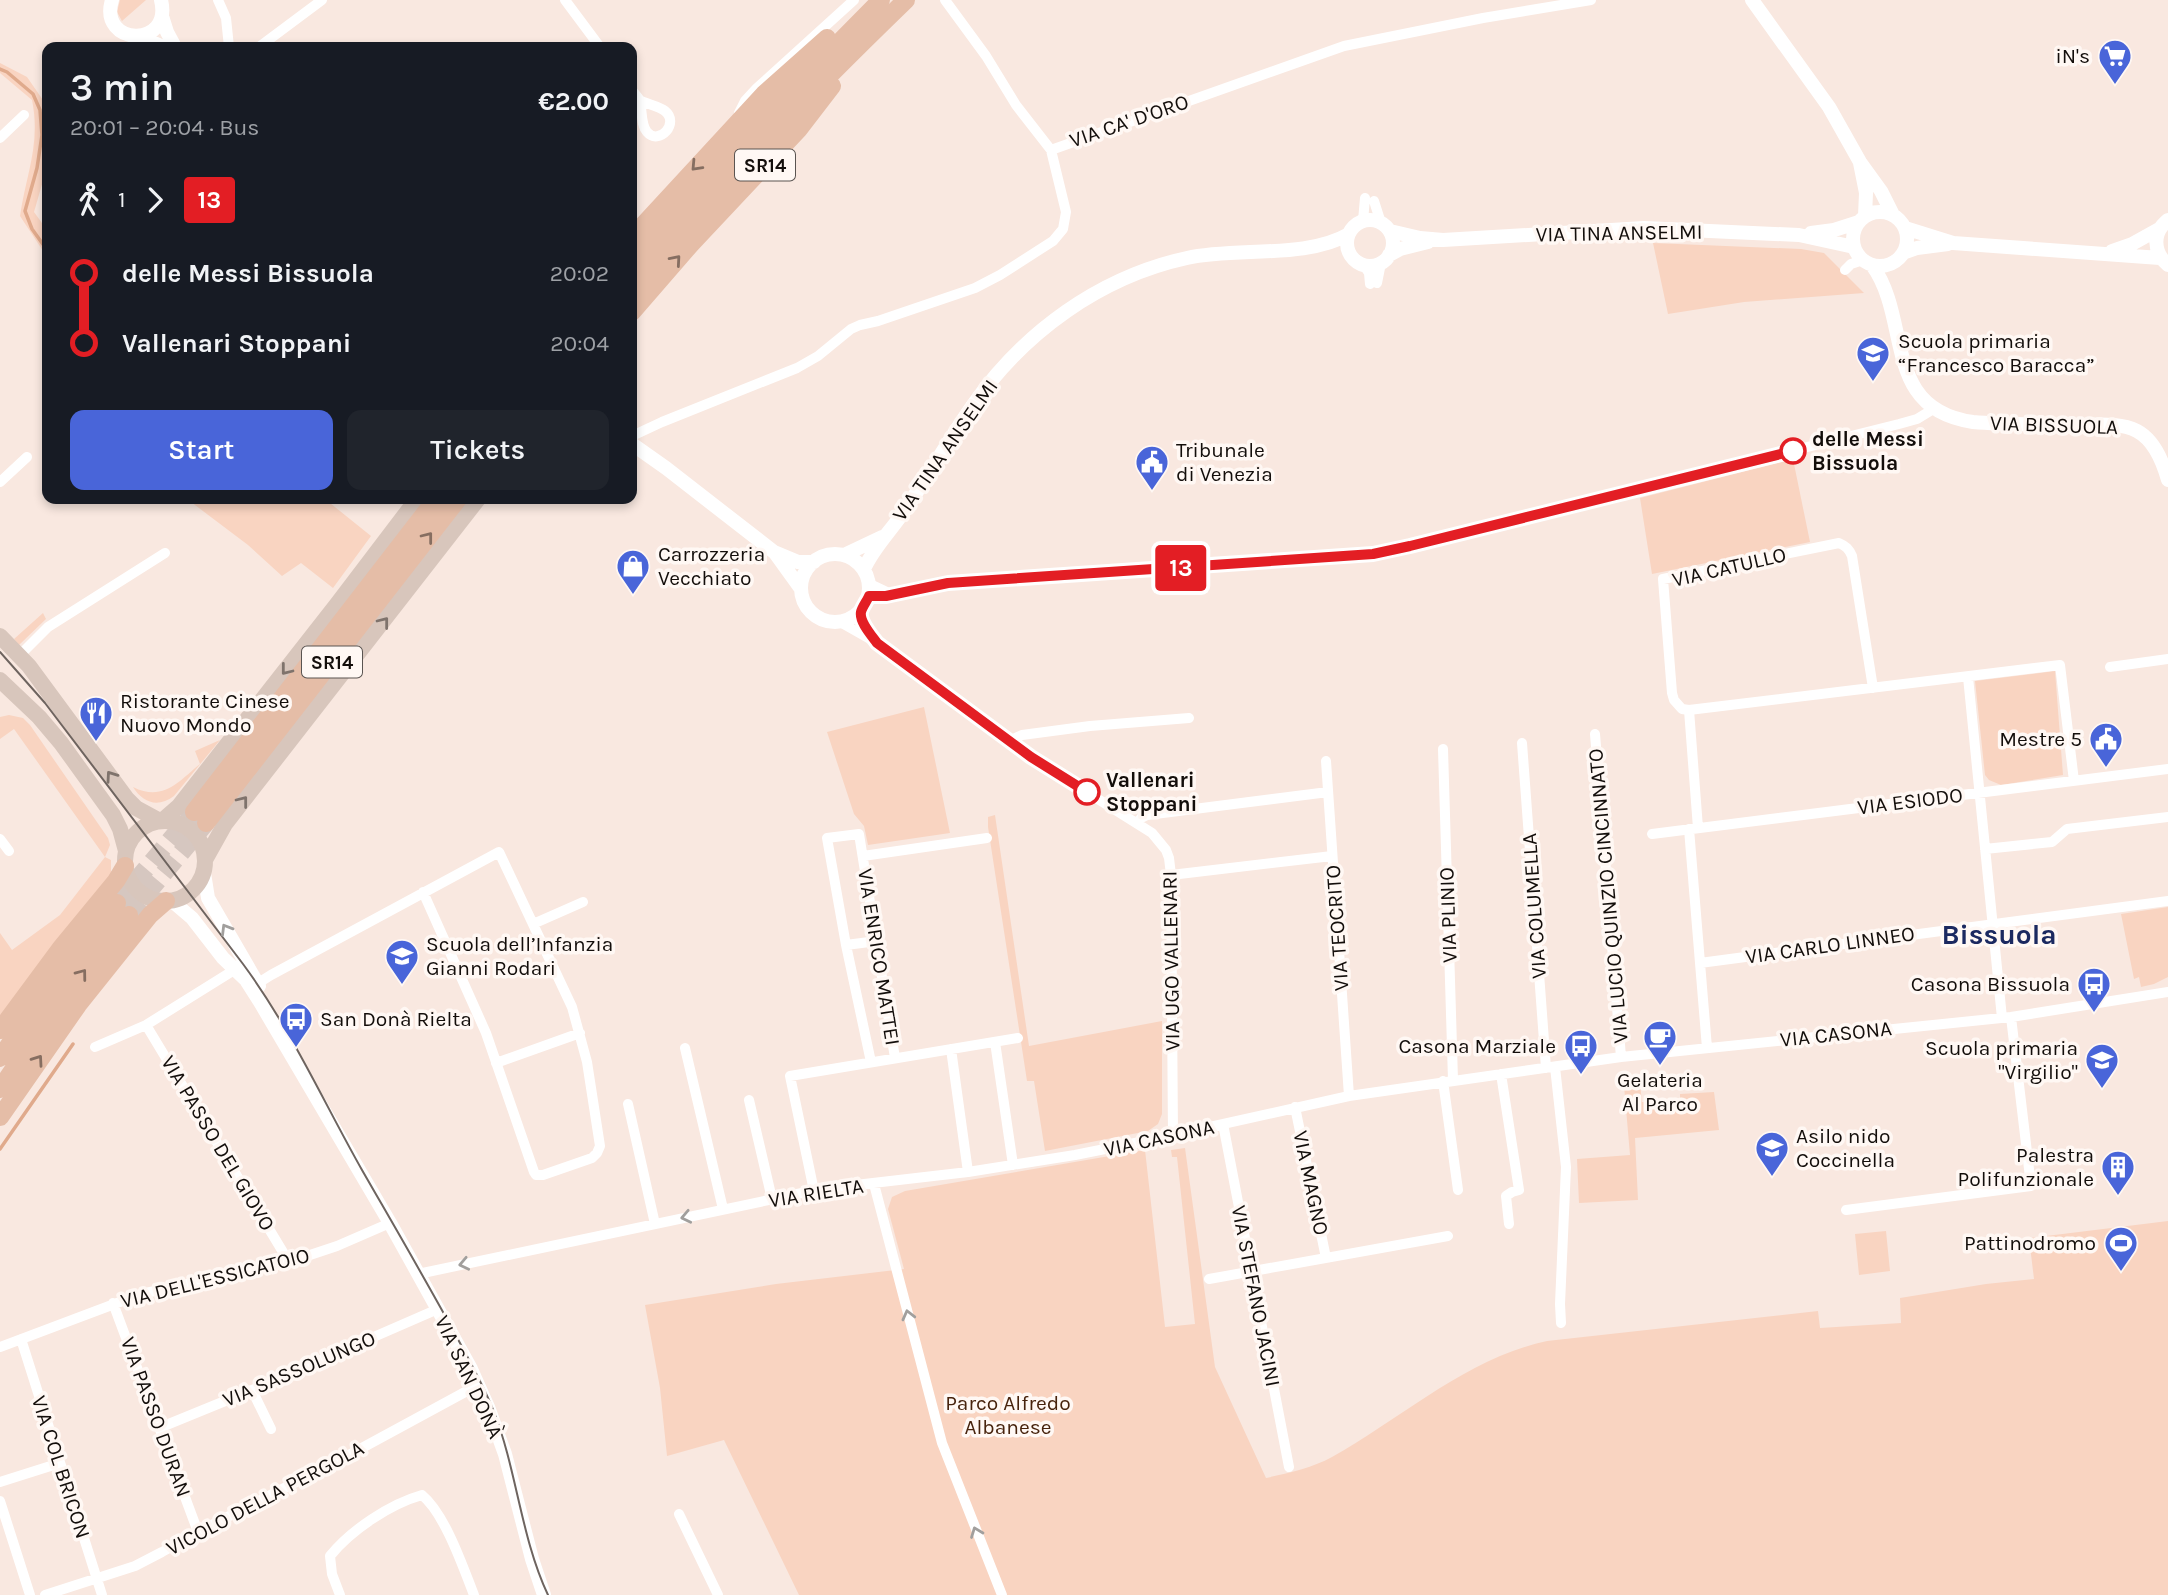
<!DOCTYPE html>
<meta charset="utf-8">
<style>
:root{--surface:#171b24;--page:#20242c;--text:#f1f3f6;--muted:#9ea1a6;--accent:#4965d9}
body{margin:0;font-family:Karla,sans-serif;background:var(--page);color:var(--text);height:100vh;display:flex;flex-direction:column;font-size:26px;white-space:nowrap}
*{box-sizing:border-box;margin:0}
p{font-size:23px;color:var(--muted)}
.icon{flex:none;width:38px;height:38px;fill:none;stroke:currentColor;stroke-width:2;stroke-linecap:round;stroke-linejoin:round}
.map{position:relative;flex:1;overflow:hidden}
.panel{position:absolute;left:42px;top:42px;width:595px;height:462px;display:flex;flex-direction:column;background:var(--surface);border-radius:14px;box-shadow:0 4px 10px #0003}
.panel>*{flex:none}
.badge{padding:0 14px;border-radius:5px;font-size:24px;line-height:46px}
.map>.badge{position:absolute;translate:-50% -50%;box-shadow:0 0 0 4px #fff}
.legs{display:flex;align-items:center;gap:10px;height:77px;padding:0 28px;font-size:23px}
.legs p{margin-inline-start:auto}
.headline{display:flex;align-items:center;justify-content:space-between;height:119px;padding:0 28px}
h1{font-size:38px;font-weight:600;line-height:52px}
.cta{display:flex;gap:14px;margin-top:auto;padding:14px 28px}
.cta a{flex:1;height:80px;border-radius:14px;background:var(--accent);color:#fff;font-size:28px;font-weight:600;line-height:80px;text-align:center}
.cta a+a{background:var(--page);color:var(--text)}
ul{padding:0 28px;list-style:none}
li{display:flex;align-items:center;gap:24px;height:70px;font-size:26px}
li i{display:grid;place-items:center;width:10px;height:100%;margin:0 9px;background:currentColor}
li i::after{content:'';width:18px;height:18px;margin:-9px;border:5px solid;border-radius:50%;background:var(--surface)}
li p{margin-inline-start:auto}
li:first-child i{background:linear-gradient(#0000 50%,currentColor 0)}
li:last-child i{background:linear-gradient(currentColor 50%,#0000 0)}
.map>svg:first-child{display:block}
.green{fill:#f9d4c1}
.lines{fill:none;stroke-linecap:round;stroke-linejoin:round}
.stream{stroke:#e0aa8c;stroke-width:3.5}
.primary-tunnel{stroke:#d6c7c0;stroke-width:18;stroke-dasharray:18 9;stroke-linecap:butt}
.minor{stroke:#fff;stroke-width:10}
.tertiary{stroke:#fff;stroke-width:14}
.secondary{stroke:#d8c6bc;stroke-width:16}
.primary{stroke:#e5bda7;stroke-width:18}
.tram{stroke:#6e645f;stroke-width:2}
.oneway{stroke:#866e61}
.oneway2{stroke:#7f736c}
.oneway3{stroke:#a19f9d}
.line-1-casing{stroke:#fff;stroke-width:16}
.line-1{stroke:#e31e24;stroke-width:10}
.stop-1-dot{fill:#fff;stroke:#e31e24;stroke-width:3.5}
.labels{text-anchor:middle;stroke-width:7;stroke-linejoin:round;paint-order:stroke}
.shield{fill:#fff8f4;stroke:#5a5451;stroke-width:2}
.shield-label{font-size:19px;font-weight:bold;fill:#130e0b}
.poi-label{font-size:21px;fill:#130e0b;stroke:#fff8f4;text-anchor:end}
.street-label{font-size:21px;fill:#130e0b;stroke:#fff8f4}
.stop-label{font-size:21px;font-weight:bold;fill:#130e0b;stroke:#fff8f4;text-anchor:start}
.park-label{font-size:21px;fill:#47230d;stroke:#fff8f4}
.district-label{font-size:28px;font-weight:bold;fill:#1b2960;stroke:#fff8f4}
</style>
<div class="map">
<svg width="2168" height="1595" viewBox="0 0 2168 1595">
<rect width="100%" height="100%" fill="#f9e8e0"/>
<!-- green -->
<path class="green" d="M120,0H146L122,21L117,12Z
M0,63L27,77L45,103L47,113V152L45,174L34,212L47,230V257L20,216C26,174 41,144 32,100L0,73Z
M1653,243L1801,249L1824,253L1864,293L1744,302L1668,314Z
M1793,459L1810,542L1652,574L1640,498Z
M187,499H325L371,536L333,588L301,563L282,576L248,545Z
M43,613L46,619L19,645L14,639Z
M2055,671L2063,775L2001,785L1989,780L1985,775L1975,681Z
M924,707L950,833L868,845L864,826L854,814L827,732Z
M9,715L23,718L30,725L108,838L110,845L105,857L111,860V876L0,1020V933L12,950L60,915L105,857L14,729L0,739V717Z
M220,740L174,796C158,808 143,803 133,787C163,802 178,782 200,764L195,751Z
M995,815L1029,1046L1162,1021V1114L1158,1124L1148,1131L1045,1151L1034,1081H1027L988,827V817Z
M2168,907V977L2154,984L2141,987L2139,977L2134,979L2121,914Z
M1623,1074H1639L1642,1102H1680V1094L1714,1092L1719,1130L1635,1138L1638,1200L1579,1203L1577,1159L1630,1155Z
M1185,1148L1215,1367L1266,1478C1288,1473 1312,1468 1332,1457C1402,1418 1467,1358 1547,1341L1818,1311L1820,1328L1901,1323L1900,1298L1986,1284L2034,1279L2029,1238L2168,1221V1595H799L724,1440L667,1456L660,1388L645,1305L776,1284L904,1269L888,1209L892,1197L905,1191L1145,1150L1165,1327L1195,1324L1177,1157H1172L1171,1150Z
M1886,1231L1890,1271L1859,1275L1855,1234Z"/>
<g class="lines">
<!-- stream -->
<path class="stream" d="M0,69L7,72L33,94L40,110L42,135L37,168L25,211L32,229L47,250
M0,1149L73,1044"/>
<!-- primary-tunnel -->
<path class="primary-tunnel" d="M117,903L194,812
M129,915L206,823"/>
<!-- minor -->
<path class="minor" d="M218,0L226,18L229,47
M565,0L600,47
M259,47L322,0
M632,90C634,93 637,96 639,99C643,109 640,124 647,132C659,146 680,123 665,111C659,106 647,104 639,100
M739,113L745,101L757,88L854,0
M0,138L24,115
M1051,150L1344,46L1483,18L1591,0
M1374,201L1381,223
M1363,221L1365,198
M1363,264L1369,273L1370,284
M1845,270L1851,264L1863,260
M1377,283L1381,263
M632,436L662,422L797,368L818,356L851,329L860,325L878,321L975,288L1000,275L1053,241L1063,229L1066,212L1051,150L1016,105L986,56L945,0
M0,482L27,457
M870,584L891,594
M869,595L886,596L948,583L1329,558L1392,551L1899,424L1917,419L1935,408
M861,611L865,627L874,638
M840,622L877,643L1031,757L1152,833L1166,850L1169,858L1171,875L1173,1135
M20,655L48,627L165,553
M2110,667L2168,659
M1968,677L2002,1018
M1873,688L1852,556C1849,549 1846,546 1839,543L1663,579L1672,693L1674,700L1682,709L1689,710L2060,665L2074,781
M1689,710L1698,828
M1595,734L1621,1057
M1009,741L1022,735L1090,726L1189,718
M1522,743L1546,1068
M1443,749L1453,1080
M1326,761L1349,1096
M1137,823L1141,818L1147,815L1328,792
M1689,829L1707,1048
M1652,834L2168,769
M0,839L9,851
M1985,849L2052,842L2067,829L2168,817
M863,856L987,838
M1171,875L1332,856
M533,924L583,902
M846,945L827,838L859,834L895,1058
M1700,963L2168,901
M252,987L271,975L499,852L572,1007L587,1062L600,1146L597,1153L592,1158L543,1175H536L534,1172L486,1033L423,892
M146,1025L289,1262
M995,1042L1013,1165
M95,1047L146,1025L239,967
M685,1048L723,1209
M951,1049L968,1172
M871,1062L846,945L877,941
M496,1063L580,1033
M1555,1067L1566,1167L1560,1304L1561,1323
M1501,1074L1519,1190L1512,1192L1506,1196L1509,1224
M1443,1081L1458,1190
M749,1100L772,1199
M628,1104L655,1224
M1295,1107L1326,1258
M1223,1124L1289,1467
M874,1184L942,1443L1002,1595
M814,1191L790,1076L1018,1038
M1846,1210L2031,1186L2011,1017
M418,1274L821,1189L968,1172L1075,1155L1160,1138L1349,1096L1621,1057L2011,1017L2168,992
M1209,1279L1448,1236
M113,1303L198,1532
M21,1339L102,1595
M0,1347L141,1294L289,1262L337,1246L390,1223
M252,1390L271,1429
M159,1428L252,1390L438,1309
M0,1482L60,1463
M0,1501L30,1595
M679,1514L718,1595
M45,1595L135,1566L162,1552L198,1532L349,1455L478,1385
M340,1595L332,1574L330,1556C351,1530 390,1504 422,1495C445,1514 463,1567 474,1595"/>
<!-- tertiary -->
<path class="tertiary" d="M112,0C98,46 173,49 161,0
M1752,0L1829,107L1860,162L1881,191L1893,215
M162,16L167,32L175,47
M138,36L163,47
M1860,163L1866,193L1865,216
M1853 239a27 27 0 1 1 54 0a27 27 0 1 1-54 0Z
M2168,220C2152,233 2153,252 2168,265
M1347 243a23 23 0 1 1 46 0a23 23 0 1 1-46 0Z
M1905,228L1953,243L2160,258
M1390,231L1420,238L1443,240L1644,228L1799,235L1854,247
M1811,233L1834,230L1859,222
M2112,251L2132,244L2159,229
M1903,253L1917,248L1948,244
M1389,255L1400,249L1428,242
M1872,265C1912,320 1881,409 1973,422C2008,425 2043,424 2077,425C2096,425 2120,422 2137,431C2154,440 2163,462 2168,480
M632,444L666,468L774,552L798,562H814
M775,553L801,589
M801 588a34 34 0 1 1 68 0a34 34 0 1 1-68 0Z
M844,555L882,537
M864,569C873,549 887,535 900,517C907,509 912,499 918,490C937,462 953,433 973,405C1024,332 1100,277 1187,258C1237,247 1306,259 1349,234
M204,873L208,898L259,986
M172,901L192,918L223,958L246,980L260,1002L390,1223L471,1369L488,1407L505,1454L532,1559L544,1595"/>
<!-- secondary -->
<path class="secondary" d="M0,636L29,666L127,799L136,808L160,821
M0,680L39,717L61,743L113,815L120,829L126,851
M163,820L179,806L338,603L417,499
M125 861a40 40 0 1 1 80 0a40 40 0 1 1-80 0Z
M206,858L225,824L478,499"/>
<!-- primary -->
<path class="primary" d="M632,237L764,94L827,38
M632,261L723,160L881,0
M632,287C718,187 811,92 906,0
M632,312L691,244L799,129L832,86
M194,812L436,499
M206,823L458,499
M0,1030L60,949L116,881L125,866
M0,1058L38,1003L117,903
M0,1089L51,1014L129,915
M0,1117L78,1005L150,915L166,901"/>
<!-- tram -->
<path class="tram" d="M0,652L45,703L243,964C291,1029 323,1101 362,1170C393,1224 424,1277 454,1332C468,1358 483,1384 494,1412C517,1471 521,1538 548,1595"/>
</g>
<!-- one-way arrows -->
<defs><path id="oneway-chevron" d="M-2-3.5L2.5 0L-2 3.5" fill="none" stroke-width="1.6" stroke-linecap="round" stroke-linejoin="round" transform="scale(1.75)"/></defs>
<g class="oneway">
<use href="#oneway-chevron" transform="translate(696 166) rotate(133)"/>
<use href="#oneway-chevron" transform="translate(676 260) rotate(-49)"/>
<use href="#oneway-chevron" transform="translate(428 537) rotate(-52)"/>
<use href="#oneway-chevron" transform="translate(82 974) rotate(-53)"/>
<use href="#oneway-chevron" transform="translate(38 1060) rotate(-55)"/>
</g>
<g class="oneway2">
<use href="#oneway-chevron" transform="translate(384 622) rotate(-52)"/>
<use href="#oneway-chevron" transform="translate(286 670) rotate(128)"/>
<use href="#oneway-chevron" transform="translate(111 776) rotate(-125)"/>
<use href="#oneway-chevron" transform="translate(243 801) rotate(-52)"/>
</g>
<g class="oneway3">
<use href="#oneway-chevron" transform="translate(226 929) rotate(-121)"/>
<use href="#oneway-chevron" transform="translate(686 1217) rotate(168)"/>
<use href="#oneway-chevron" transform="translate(464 1264) rotate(168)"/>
<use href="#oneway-chevron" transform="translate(908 1315) rotate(-104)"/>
<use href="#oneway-chevron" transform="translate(976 1532) rotate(-111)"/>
</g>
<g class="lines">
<defs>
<path id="line-1" d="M1087,792L1031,757L877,643C872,636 859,622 861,612C862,607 867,601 869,596H886L948,583L1373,554L1410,546L1793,451"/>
</defs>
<!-- line-1 casing -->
<use href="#line-1" class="line-1-casing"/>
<!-- line-1 -->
<use href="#line-1" class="line-1"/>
</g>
<!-- icons -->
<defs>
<symbol id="supermarket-pin" viewBox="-11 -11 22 30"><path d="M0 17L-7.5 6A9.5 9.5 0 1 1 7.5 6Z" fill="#4965d9" stroke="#fff8f4"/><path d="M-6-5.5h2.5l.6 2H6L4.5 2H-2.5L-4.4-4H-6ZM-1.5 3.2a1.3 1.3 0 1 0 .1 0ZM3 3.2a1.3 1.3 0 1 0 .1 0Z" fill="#fff"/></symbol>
<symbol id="school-pin" viewBox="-11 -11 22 30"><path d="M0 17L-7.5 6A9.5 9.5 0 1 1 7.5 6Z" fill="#4965d9" stroke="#fff8f4"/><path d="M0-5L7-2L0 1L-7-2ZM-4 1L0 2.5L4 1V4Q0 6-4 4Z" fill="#fff"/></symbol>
<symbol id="civic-pin" viewBox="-11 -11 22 30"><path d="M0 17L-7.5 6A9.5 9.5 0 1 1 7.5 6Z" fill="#4965d9" stroke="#fff8f4"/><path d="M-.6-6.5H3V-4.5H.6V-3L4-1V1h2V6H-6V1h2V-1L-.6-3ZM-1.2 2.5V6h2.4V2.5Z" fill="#fff"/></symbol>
<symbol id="shop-pin" viewBox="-11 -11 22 30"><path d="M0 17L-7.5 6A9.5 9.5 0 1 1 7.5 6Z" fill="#4965d9" stroke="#fff8f4"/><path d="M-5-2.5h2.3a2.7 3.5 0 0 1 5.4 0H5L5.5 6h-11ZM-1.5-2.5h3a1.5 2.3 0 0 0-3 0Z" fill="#fff"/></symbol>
<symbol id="restaurant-pin" viewBox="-11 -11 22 30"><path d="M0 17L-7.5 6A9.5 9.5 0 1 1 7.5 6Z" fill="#4965d9" stroke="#fff8f4"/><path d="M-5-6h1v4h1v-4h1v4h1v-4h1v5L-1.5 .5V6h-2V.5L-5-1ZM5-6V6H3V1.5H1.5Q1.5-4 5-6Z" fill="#fff"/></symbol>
<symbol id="bus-pin" viewBox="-11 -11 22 30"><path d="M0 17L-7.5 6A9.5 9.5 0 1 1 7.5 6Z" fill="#4965d9" stroke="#fff8f4"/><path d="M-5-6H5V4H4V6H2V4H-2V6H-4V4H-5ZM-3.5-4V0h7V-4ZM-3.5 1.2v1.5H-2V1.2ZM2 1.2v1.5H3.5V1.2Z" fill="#fff"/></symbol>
<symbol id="cafe-pin" viewBox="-11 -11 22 30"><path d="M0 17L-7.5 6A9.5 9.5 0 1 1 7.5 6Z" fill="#4965d9" stroke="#fff8f4"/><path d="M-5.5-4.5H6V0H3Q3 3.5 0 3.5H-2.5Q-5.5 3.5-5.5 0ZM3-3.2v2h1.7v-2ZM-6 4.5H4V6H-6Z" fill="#fff"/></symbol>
<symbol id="building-pin" viewBox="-11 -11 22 30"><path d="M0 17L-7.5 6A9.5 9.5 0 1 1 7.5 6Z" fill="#4965d9" stroke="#fff8f4"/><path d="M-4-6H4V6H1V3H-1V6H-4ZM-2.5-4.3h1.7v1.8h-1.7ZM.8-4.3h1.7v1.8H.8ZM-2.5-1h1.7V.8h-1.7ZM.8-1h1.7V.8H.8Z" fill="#fff"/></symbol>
<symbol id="stadium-pin" viewBox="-11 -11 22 30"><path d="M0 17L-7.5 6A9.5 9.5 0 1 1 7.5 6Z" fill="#4965d9" stroke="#fff8f4"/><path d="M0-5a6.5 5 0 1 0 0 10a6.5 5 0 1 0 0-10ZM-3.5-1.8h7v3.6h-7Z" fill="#fff"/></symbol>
</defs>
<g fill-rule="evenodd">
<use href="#supermarket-pin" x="2096" y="37" width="38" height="52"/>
<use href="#school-pin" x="1854" y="334" width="38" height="52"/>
<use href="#civic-pin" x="1133" y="443" width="38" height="52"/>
<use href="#shop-pin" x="614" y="547" width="38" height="52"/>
<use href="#restaurant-pin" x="77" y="694" width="38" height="52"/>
<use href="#civic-pin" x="2087" y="720" width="38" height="52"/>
<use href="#school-pin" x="383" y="937" width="38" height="52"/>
<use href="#bus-pin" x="2075" y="965" width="38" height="52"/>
<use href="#bus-pin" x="277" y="1000" width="38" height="52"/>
<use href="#cafe-pin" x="1641" y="1018" width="38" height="52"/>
<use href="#bus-pin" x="1562" y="1027" width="38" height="52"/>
<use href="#school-pin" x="2083" y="1041" width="38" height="52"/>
<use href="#school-pin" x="1753" y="1129" width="38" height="52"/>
<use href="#building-pin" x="2099" y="1148" width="38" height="52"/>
<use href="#stadium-pin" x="2102" y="1224" width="38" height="52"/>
</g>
<!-- markers -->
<g class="stop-1-dot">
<circle cx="1793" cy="451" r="12"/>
<circle cx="1087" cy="792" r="12"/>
</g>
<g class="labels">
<!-- shield labels -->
<g class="shield">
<rect x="735" y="149.5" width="60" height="31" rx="5"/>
<rect x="302" y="646.5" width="60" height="31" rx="5"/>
</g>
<g class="shield-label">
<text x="765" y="172">SR14</text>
<text x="332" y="669">SR14</text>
</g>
<!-- poi labels -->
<g class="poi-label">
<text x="2090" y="63">iN's</text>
<text x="1898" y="348" text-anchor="start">Scuola primaria<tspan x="1898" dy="24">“Francesco Baracca”</tspan></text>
<text x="1176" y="457" text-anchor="start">Tribunale<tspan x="1176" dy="24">di Venezia</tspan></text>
<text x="658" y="561" text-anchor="start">Carrozzeria<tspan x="658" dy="24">Vecchiato</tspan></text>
<text x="120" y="708" text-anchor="start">Ristorante Cinese<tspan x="120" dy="24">Nuovo Mondo</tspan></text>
<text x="2082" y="746">Mestre 5</text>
<text x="426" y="951" text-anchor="start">Scuola dell’Infanzia<tspan x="426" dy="24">Gianni Rodari</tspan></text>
<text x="2070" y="991">Casona Bissuola</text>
<text x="320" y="1026" text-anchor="start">San Donà Rielta</text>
<text x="1556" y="1053">Casona Marziale</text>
<text x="2078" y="1055">Scuola primaria<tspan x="2078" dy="24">"Virgilio"</tspan></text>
<text x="1660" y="1087" text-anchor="middle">Gelateria<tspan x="1660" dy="24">Al Parco</tspan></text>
<text x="1796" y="1143" text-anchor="start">Asilo nido<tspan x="1796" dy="24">Coccinella</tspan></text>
<text x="2094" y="1162">Palestra<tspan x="2094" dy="24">Polifunzionale</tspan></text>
<text x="2096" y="1250">Pattinodromo</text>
</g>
<!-- street labels -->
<g class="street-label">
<text transform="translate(1129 121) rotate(-19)" y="7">VIA CA' D'ORO</text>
<text transform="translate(1619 233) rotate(-1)" y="7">VIA TINA ANSELMI</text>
<text transform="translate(2054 425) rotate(2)" y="7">VIA BISSUOLA</text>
<text transform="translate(945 450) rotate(-55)" y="7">VIA TINA ANSELMI</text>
<text transform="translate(1729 567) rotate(-13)" y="7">VIA CATULLO</text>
<text transform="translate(1910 801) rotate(-7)" y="7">VIA ESIODO</text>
<text transform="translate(1608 896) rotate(-95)" y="7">VIA LUCIO QUINZIO CINCINNATO</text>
<text transform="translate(1534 906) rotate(-94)" y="7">VIA COLUMELLA</text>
<text transform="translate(1448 915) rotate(-92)" y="7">VIA PLINIO</text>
<text transform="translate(1337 928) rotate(-94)" y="7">VIA TEOCRITO</text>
<text transform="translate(1830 945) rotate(-8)" y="7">VIA CARLO LINNEO</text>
<text transform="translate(879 957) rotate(81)" y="7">VIA ENRICO MATTEI</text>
<text transform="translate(1171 961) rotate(-91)" y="7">VIA UGO VALLENARI</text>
<text transform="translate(1836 1034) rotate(-6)" y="7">VIA CASONA</text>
<text transform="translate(1159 1138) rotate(-12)" y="7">VIA CASONA</text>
<text transform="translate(218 1143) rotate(59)" y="7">VIA PASSO DEL GIOVO</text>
<text transform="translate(1311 1183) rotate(78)" y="7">VIA MAGNO</text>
<text transform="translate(816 1193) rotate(-9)" y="7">VIA RIELTA</text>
<text transform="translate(215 1278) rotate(-14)" y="7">VIA DELL'ESSICATOIO</text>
<text transform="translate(1256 1296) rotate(79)" y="7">VIA STEFANO JACINI</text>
<text transform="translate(299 1369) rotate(-23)" y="7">VIA SASSOLUNGO</text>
<text transform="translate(469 1377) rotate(65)" y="7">VIA SAN DONÀ</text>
<text transform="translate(156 1417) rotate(70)" y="7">VIA PASSO DURAN</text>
<text transform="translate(61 1467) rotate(72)" y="7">VIA COL BRICON</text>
<text transform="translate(265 1498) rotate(-28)" y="7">VICOLO DELLA PERGOLA</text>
</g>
<!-- stop labels -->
<g class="stop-label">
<text x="1812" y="446">delle Messi<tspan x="1812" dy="24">Bissuola</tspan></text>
<text x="1106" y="787">Vallenari<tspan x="1106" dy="24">Stoppani</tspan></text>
</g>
<!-- park labels -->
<g class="park-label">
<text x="1008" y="1410">Parco Alfredo<tspan x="1008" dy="24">Albanese</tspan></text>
</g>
<!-- district labels -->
<g class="district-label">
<text x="1999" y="944">Bissuola</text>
</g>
</g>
</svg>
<b class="badge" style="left:1181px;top:568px;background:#e31e24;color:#fff">13</b>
<section class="panel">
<div class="headline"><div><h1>3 min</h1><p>20:01 – 20:04 · Bus</p></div><b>€2.00</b></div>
<div class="legs"><svg class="icon" aria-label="walk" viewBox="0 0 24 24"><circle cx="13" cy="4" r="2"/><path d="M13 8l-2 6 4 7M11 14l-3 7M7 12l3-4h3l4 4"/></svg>1<svg class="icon" aria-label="forward" viewBox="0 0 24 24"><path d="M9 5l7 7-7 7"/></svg><b class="badge" style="background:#e31e24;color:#fff">13</b></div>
<ul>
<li><i style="color:#e31e24"></i><b>delle Messi Bissuola</b><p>20:02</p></li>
<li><i style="color:#e31e24"></i><b>Vallenari Stoppani</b><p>20:04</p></li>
</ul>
<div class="cta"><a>Start</a><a>Tickets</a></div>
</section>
</div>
